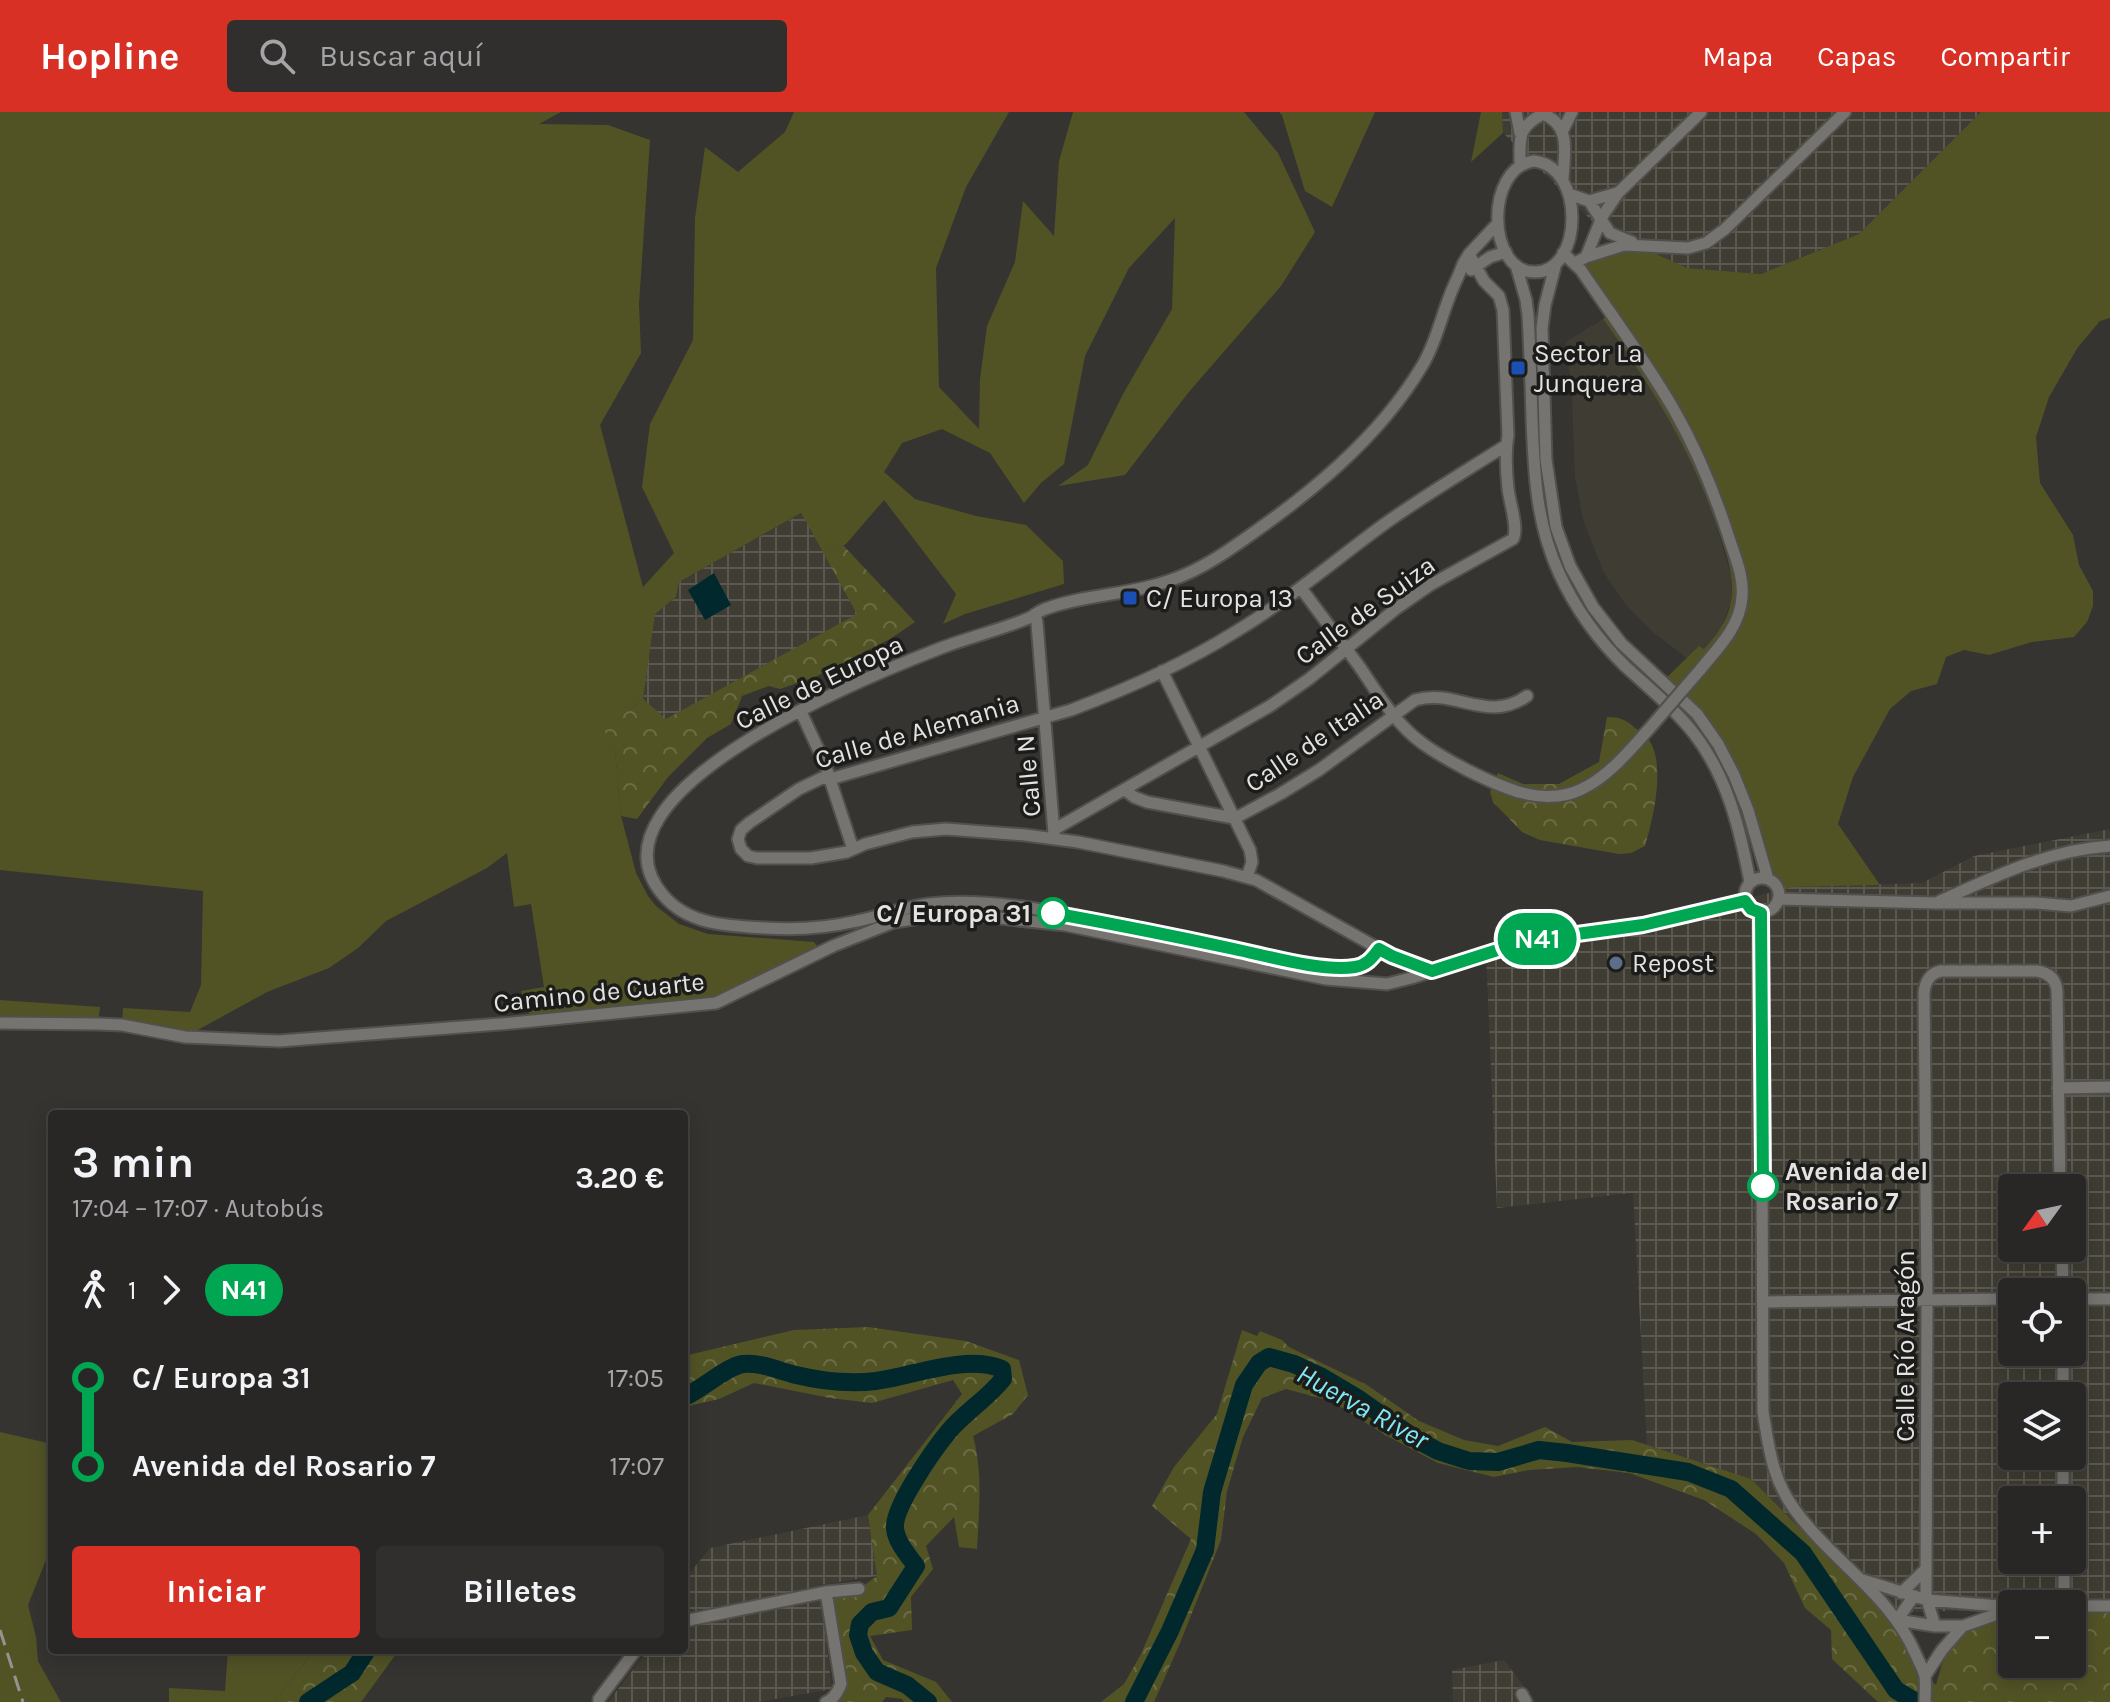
<!DOCTYPE html>
<html lang="es">
<meta charset="utf-8">
<style>
:root{--surface:#282725;--page:#302f2d;--text:#f1f3f6;--muted:#a5a5a7;--line:#444442;--accent:#d93025}
body{margin:0;font-family:Karla,sans-serif;background:var(--page);color:var(--text);height:100vh;display:flex;flex-direction:column;font-size:30px;white-space:nowrap}
*{box-sizing:border-box;margin:0}
p{font-size:26px;color:var(--muted)}
.icon{flex:none;width:44px;height:44px;fill:none;stroke:currentColor;stroke-width:2;stroke-linecap:round;stroke-linejoin:round}
.map{position:relative;flex:1;overflow:hidden}
.drawer{position:absolute;left:48px;top:998px;width:640px;height:544px;display:flex;flex-direction:column;background:var(--surface);border-radius:8px;box-shadow:0 4px 20px #0003,0 0 0 2px var(--line)}
.drawer>*{flex:none}
.badge{padding:0 16px;border-radius:26px;font-size:28px;line-height:52px}
.needle{width:52px;rotate:237deg}
.buttons{position:absolute;left:1998px;top:1062px;display:grid;gap:16px}
.buttons a{display:grid;place-items:center;width:88px;height:88px;border-radius:8px;background:var(--surface);box-shadow:0 4px 20px #0003,0 0 0 2px var(--line);font-size:40px}
.map>.badge{position:absolute;translate:-50% -50%;box-shadow:0 0 0 4px #fff}
.legs{display:flex;align-items:center;gap:12px;height:88px;padding:0 24px;font-size:26px}
.legs p{margin-inline-start:auto}
.overview{display:flex;align-items:center;justify-content:space-between;height:136px;padding:0 24px}
h1{font-size:44px;font-weight:700;line-height:60px}
.action{display:flex;gap:16px;margin-top:auto;padding:16px 24px}
.action a{flex:1;height:92px;border-radius:8px;background:var(--accent);color:#fff;font-size:32px;font-weight:700;line-height:92px;text-align:center}
.action a+a{background:var(--page);color:var(--text)}
ul{padding:0 24px;list-style:none}
li{display:flex;align-items:center;gap:28px;height:88px;font-size:30px}
li i{display:grid;place-items:center;width:12px;height:100%;margin:0 10px;background:currentColor}
li i::after{content:'';width:20px;height:20px;margin:-10px;border:6px solid;border-radius:50%;background:var(--surface)}
li p{margin-inline-start:auto}
li:first-child i{background:linear-gradient(#0000 50%,currentColor 0)}
li:last-child i{background:linear-gradient(currentColor 50%,#0000 0)}
header{display:flex;align-items:center;gap:48px;box-sizing:border-box;height:112px;padding:0 40px;background:var(--accent);color:#fff}
header strong{font-size:38px}
nav{display:flex;gap:44px;margin-inline-start:auto;font-size:28px}
.search{width:560px;height:72px;background:var(--page);display:flex;align-items:center;gap:20px;box-sizing:border-box;padding:0 28px;border-radius:8px;color:var(--muted);font-size:30px}
.map>svg:first-child{display:block}
.built{fill:#3f3c33}
.industrial{fill:url(#industrial-grid);fill-rule:evenodd}
.grass{fill:#525325}
.forest{fill:url(#forest-crowns)}
.water{fill:#01282c}
.lines{fill:none;stroke-linecap:round;stroke-linejoin:round}
.river{stroke:#01282c;stroke-width:18}
.minor-casing{stroke:#51504d;stroke-width:15}
.minor{stroke:#757470;stroke-width:11}
.rail{stroke:#949391;stroke-width:3;stroke-dasharray:16 8;stroke-linecap:butt}
.minor-bridge-casing{stroke:#51504d;stroke-width:15;stroke-linecap:butt}
.minor-bridge{stroke:#757470;stroke-width:11}
.line-1-casing{stroke:#fff;stroke-width:18}
.line-1{stroke:#00a651;stroke-width:12}
.transit-dot{fill:#1a4fb4;stroke:#1c1c1a;stroke-width:3}
.stop-1-dot{fill:#fff;stroke:#00a651;stroke-width:4}
.service-dot{fill:#5c6f8a;stroke:#1c1c1a;stroke-width:3}
.labels{text-anchor:middle;stroke-width:7;stroke-linejoin:round;paint-order:stroke}
.poi-label{font-size:26px;fill:#e4e3e1;stroke:#1c1c1a;text-anchor:start}
.street-label{font-size:26px;fill:#e4e3e1;stroke:#1c1c1a}
.stop-label{font-size:26px;font-weight:bold;fill:#e4e3e1;stroke:#1c1c1a;text-anchor:end}
.water-label{font-size:28px;font-style:italic;fill:#7de8f6;stroke:#1c1c1a}
</style>
<header>
<strong>Hopline</strong>
<div class="search"><svg class="icon" aria-label="search" viewBox="0 0 24 24"><circle cx="10" cy="10" r="6"/><path d="M15 15l6 6"/></svg>Buscar aquí</div>
<nav><a>Mapa</a><a>Capas</a><a>Compartir</a></nav>
</header>
<div class="map">
<svg width="2110" height="1590" viewBox="0 0 2110 1590">
<defs>
<pattern id="industrial-grid" width="8" height="8" patternUnits="userSpaceOnUse" patternTransform="scale(2)"><rect width="8" height="8" fill="#3f3c33"/><path d="M0 4h8M4 0v8" fill="none" stroke="#5b5850"/></pattern>
<pattern id="forest-crowns" width="20" height="18" patternUnits="userSpaceOnUse" patternTransform="scale(2)"><rect width="20" height="18" fill="#525325"/><path d="M2 6a3 3 0 1 1 6 0M12 15a3 3 0 1 1 6 0" fill="none" stroke="#6b6c44"/></pattern>
</defs>
<rect width="100%" height="100%" fill="#353431"/>
<!-- built -->
<path class="built" d="M1603,207L1638,256L1663,294L1685,334L1712,398L1731,464V490L1722,514L1704,537L1699,534L1688,547L1653,520L1627,494L1604,461L1583,408L1575,364L1572,285L1566,230Z"/>
<!-- industrial -->
<path class="industrial" d="M1502,0H1981L1859,122L1761,162L1687,156L1601,118L1503,21Z
M802,401L858,502L666,608L643,587L654,502L676,485L679,470Z
M2110,717V1494L2012,1492V1497L1884,1501L1751,1367L1647,1333L1633,1081L1497,1096L1486,841L1557,824L1726,792L1791,775L1922,771L1974,744ZM2012,1076H2072V1136H2012ZM2012,1180H2072V1240H2012ZM2012,1284H2072V1344H2012ZM2012,1388H2072V1448H2012Z
M868,1403L877,1464L819,1473L832,1577L759,1590H608L648,1538H684V1468L710,1436Z
M1504,1548L1536,1590H1453L1452,1558Z"/>
<!-- grass -->
<path class="grass" d="M0,0H561L539,12L608,13L650,28L639,192L641,241L600,313L643,475L674,441L642,375L650,312L693,228L695,106L705,35L738,60L785,20L794,0H1009L966,75L936,156L939,275L979,317L980,267L987,214L1015,150L1023,89L1054,124L1059,49L1073,0H1244L1278,41L1315,120L1281,174L1188,281L1125,363L1058,374L1088,353L1123,282L1172,197L1175,106L1129,156L1085,244L1064,352L1041,371L1024,391L990,341L942,317L902,331L884,360L915,387L976,404L1026,413L1063,449L1064,472L965,502L943,512L956,482L884,388L846,432L824,442L801,401L679,470L676,485L655,502L643,587L605,618L615,640L621,704L636,761L648,784L656,794L679,812L708,822L814,830L822,840L716,891L532,909L521,879L544,875L531,792L514,795L507,741L487,756L386,809L358,836L329,856L267,880L185,925L122,913L123,896L190,900L201,873L203,779L0,758Z
M1279,0H1375L1332,95L1305,79L1282,3Z
M1481,0H1502L1503,21L1471,50Z
M1981,0H2110V206L2100,209L2078,235L2049,285L2036,325L2040,371L2073,423L2079,453L2093,479V494L2087,510L2074,525L2032,530L1989,543L1964,538L1946,545L1937,572L1911,579L1890,597L1853,665L1838,712L1880,773L1791,775L1779,781L1773,770L1768,767L1718,632L1663,569L1699,534L1704,537C1716,523 1728,509 1731,489C1735,465 1726,440 1718,417C1691,337 1652,275 1603,207L1610,202L1575,151L1636,133L1687,156L1761,162L1859,122Z
M0,888L100,895L98,912L0,911Z
M0,1320L52,1332V1433L28,1493L36,1525L38,1549L61,1590H0Z
M228,1538H315L274,1590H169V1576L225,1579Z"/>
<!-- forest -->
<path class="forest" d="M843,433L915,510L890,527L815,565L780,577L769,574L742,584L731,612L707,626L668,665L637,707L621,704L615,640L604,618L643,587L666,607L857,502L824,442Z
M1607,605C1619,605 1627,608 1635,616C1640,619 1646,624 1649,628C1666,653 1653,707 1645,734L1631,741L1619,742L1540,728L1522,720L1493,690L1490,680L1498,661L1523,672H1559L1599,650Z
M868,1215L966,1229L1019,1248L1028,1283L1013,1302L973,1324C983,1361 979,1399 977,1437L959,1435L954,1405L926,1434L933,1457L911,1485L912,1518L870,1524L883,1548L936,1570L952,1590H904L902,1587L886,1585L882,1590H829L836,1581L826,1480L859,1477L877,1464L868,1403L962,1282L953,1268L872,1291L830,1286L754,1271L719,1287L684,1295V1244L794,1218Z
M1242,1218L1257,1224L1260,1219L1282,1228L1289,1235L1367,1273L1419,1309L1464,1328L1498,1334L1545,1315L1572,1330L1632,1328L1751,1367L1884,1501L1897,1508L1925,1564L1936,1573L1942,1552L1963,1514L2012,1497V1552H2072V1494H2110V1590H1878L1832,1547L1831,1518L1805,1496L1784,1451L1756,1422L1704,1388L1629,1361L1577,1355L1529,1358L1494,1365L1438,1351L1387,1324L1331,1289L1286,1277L1262,1286L1243,1325L1227,1379L1221,1428L1180,1531L1154,1590H1101L1124,1572L1141,1542L1191,1427L1152,1394L1174,1355L1217,1302Z
M315,1538H399L361,1590H274Z"/>
<!-- water -->
<path class="water" d="M714,461L731,493L705,508L688,478Z"/>
<g class="lines">
<!-- river -->
<path class="river" d="M684,1285C701,1278 727,1254 743,1252C761,1250 779,1259 796,1263C821,1269 850,1272 876,1269C914,1264 965,1242 1002,1257L1003,1267C987,1287 965,1300 949,1319C935,1336 893,1395 895,1416C896,1430 908,1443 916,1454L889,1496L872,1500L860,1512L858,1523L864,1541L877,1560L907,1573L928,1590
M308,1590L352,1561L367,1538
M1134,1590L1170,1519L1205,1438L1212,1380L1244,1273L1259,1251L1269,1245L1294,1252L1322,1265L1359,1287L1419,1329L1438,1339L1469,1349L1498,1350L1539,1338L1567,1341L1688,1360L1731,1377L1803,1441L1896,1578L1916,1590"/>
<defs>
<path id="minor" d="M1516,0L1520,21
M1563,18L1572,0
M1534,49C1586,55 1583,160 1535,160C1487,161 1484,56 1534,49Z
M1520,53C1520,26 1517,15 1543,2C1572,13 1564,42 1563,67
M1569,82L1589,89L1617,81
M1589,89L1610,121L1632,130
M1563,141L1581,158C1612,204 1645,248 1673,296C1696,336 1715,382 1729,426C1735,445 1744,464 1742,485C1740,515 1718,536 1700,558
M1586,145L1602,105L1618,81L1701,0
M1556,151L1545,193L1542,216L1546,348L1556,415L1570,454L1593,495L1621,531L1697,602L1718,632L1734,663L1748,698L1768,767
M1575,151L1586,145L1624,133L1688,136L1706,131L1725,117L1845,0
M1516,153L1526,188L1528,203C1530,237 1531,272 1532,306C1534,360 1536,411 1559,461C1575,496 1598,528 1626,555C1650,577 1675,597 1695,623C1728,666 1740,718 1750,770
M1471,158L1490,145L1506,140
M1301,476C1320,502 1340,528 1359,554C1373,574 1385,595 1402,613C1420,633 1443,645 1467,658C1501,675 1543,696 1582,677C1609,664 1629,639 1649,617
M1035,502L1037,511L1054,722
M1162,559L1250,738L1252,750L1247,765
M801,600L825,652L853,737
M1125,678L1134,685L1147,690L1234,706L1241,703L1280,682L1319,658L1415,588C1456,576 1487,612 1527,584
M1055,717L1270,594L1309,567L1397,496L1430,473L1513,427C1519,416 1509,389 1508,376C1506,358 1505,341 1508,323L1503,198L1499,184L1484,169L1469,142
M1745 783a17 17 0 1 1 34 0a17 17 0 1 1-34 0Z
M1779,787L1936,791H2036L2071,794L2110,784
M1940,789C1995,764 2049,738 2110,734
M1761,801L1763,1300C1769,1336 1772,1367 1795,1398C1832,1449 1891,1483 1916,1543C1919,1550 1924,1558 1925,1565C1926,1573 1925,1582 1925,1590
M1379,837C1373,845 1368,851 1358,854C1333,861 1293,849 1267,844C1219,833 1170,822 1122,813C1063,801 989,785 929,792C905,795 881,804 857,809C827,816 796,818 765,816C728,814 688,813 663,783C575,680 876,561 941,536C970,525 1000,518 1029,506C1042,500 1031,503 1045,497C1085,482 1131,483 1171,468C1195,460 1216,447 1236,433C1306,385 1378,328 1422,254C1435,233 1440,209 1449,186C1453,174 1459,164 1463,152L1469,142L1498,111
M1432,859L1392,844L1256,768L1223,759L1078,730L1025,723L946,717L912,720L865,732L847,740L811,746H757L748,744L741,737L738,727L741,718L749,711L799,677L822,666L830,667L1071,598C1127,577 1184,552 1235,520C1287,489 1334,449 1383,413C1422,385 1464,360 1505,334
M0,911L98,912L122,913L185,925L279,929L512,911L716,891L833,834L894,810L951,801L1065,813L1326,867L1387,872L1411,866L1526,829L1643,813L1745,789
M2058,976L2110,975
M2062,1136L2063,1180
M2072,1187H2110
M1764,1190L2012,1187
M2063,1240V1284
M2063,1344V1388
M2064,1448V1492
M1863,1468L1927,1488L2012,1495
M1901,1481L1926,1457
M2072,1494H2110
M1897,1508L1935,1514H1963
M1897,1508L1914,1484
M684,1509L826,1480L859,1477
M1935,1514L1927,1488L1926,1481L1927,1182L1924,881C1925,870 1930,861 1941,859H2037C2049,861 2056,867 2057,879L2060,1076
M1925,1564L1942,1538L1963,1514L2012,1497
M1522,1582L1526,1590
M599,1590V1587L636,1538
M826,1590C834,1588 838,1579 841,1572L826,1480"/>
</defs>
<!-- minor casing -->
<use href="#minor" class="minor-casing"/>
<!-- minor -->
<use href="#minor" class="minor"/>
<!-- rail -->
<path class="rail" d="M0,1518L23,1590"/>
<defs>
<path id="minor-bridge" d="M1649,617L1700,558"/>
</defs>
<!-- minor-bridge casing -->
<use href="#minor-bridge" class="minor-bridge-casing"/>
<!-- minor-bridge -->
<use href="#minor-bridge" class="minor-bridge"/>
</g>
<g class="lines">
<defs>
<path id="line-1" d="M1053,801C1113,812 1174,824 1234,837C1268,844 1321,860 1355,855C1367,853 1372,846 1379,837L1392,844L1432,859L1526,829L1643,813L1745,789L1751,797L1761,801L1763,1074"/>
</defs>
<!-- line-1 casing -->
<use href="#line-1" class="line-1-casing"/>
<!-- line-1 -->
<use href="#line-1" class="line-1"/>
</g>
<!-- markers -->
<g class="transit-dot">
<rect x="1510" y="248" width="16" height="16" rx="4"/>
<rect x="1122" y="478" width="16" height="16" rx="4"/>
</g>
<g class="stop-1-dot">
<circle cx="1053" cy="801" r="14"/>
<circle cx="1763" cy="1074" r="14"/>
</g>
<circle class="service-dot" cx="1616" cy="851" r="8"/>
<g class="labels">
<!-- poi labels -->
<g class="poi-label">
<text x="1534" y="250">Sector La<tspan x="1534" dy="30">Junquera</tspan></text>
<text x="1146" y="495">C/ Europa 13</text>
<text x="1632" y="860">Repost</text>
</g>
<!-- street labels -->
<g class="street-label">
<text transform="translate(1365 498) rotate(-36)" y="9">Calle de Suiza</text>
<text transform="translate(819 570) rotate(-26)" y="9">Calle de Europa</text>
<text transform="translate(917 619) rotate(-16)" y="9">Calle de Alemania</text>
<text transform="translate(1314 629) rotate(-34)" y="9">Calle de Italia</text>
<text transform="translate(1028 664) rotate(-95)" y="9">Calle N</text>
<text transform="translate(599 880) rotate(-6)" y="9">Camino de Cuarte</text>
<text transform="translate(1905 1234) rotate(-90)" y="9">Calle Río Aragón</text>
</g>
<!-- stop labels -->
<g class="stop-label">
<text x="1031" y="810">C/ Europa 31</text>
<text x="1785" y="1068" text-anchor="start">Avenida del<tspan x="1785" dy="30">Rosario 7</tspan></text>
</g>
<!-- water labels -->
<g class="water-label">
<text transform="translate(1363 1294) rotate(29)" y="10">Huerva River</text>
</g>
</g>
</svg>
<div class="buttons">
<a><svg class="needle" viewBox="-14 -14 28 28"><path d="M0-13l5 13h-10z" fill="#e53935"/><path d="M0 13l5-13h-10z" fill="#a5a5a7"/></svg></a>
<a><svg class="icon" aria-label="locate" viewBox="0 0 24 24"><circle cx="12" cy="12" r="6"/><path d="M12 2v4M12 18v4M2 12h4M18 12h4"/></svg></a>
<a><svg class="icon" aria-label="layers" viewBox="0 0 24 24"><path d="M12 4l9 5-9 5-9-5zM3 14l9 5 9-5"/></svg></a>
<a>+</a>
<a>−</a>
</div>
<b class="badge" style="left:1537px;top:827px;background:#00a651;color:#fff">N41</b>
<section class="drawer">
<div class="overview"><div><h1>3 min</h1><p>17:04 – 17:07 · Autobús</p></div><b>3.20 €</b></div>
<div class="legs"><svg class="icon" aria-label="walk" viewBox="0 0 24 24"><circle cx="13" cy="4" r="2"/><path d="M13 8l-2 6 4 7M11 14l-3 7M7 12l3-4h3l4 4"/></svg>1<svg class="icon" aria-label="forward" viewBox="0 0 24 24"><path d="M9 5l7 7-7 7"/></svg><b class="badge" style="background:#00a651;color:#fff">N41</b></div>
<ul>
<li><i style="color:#00a651"></i><b>C/ Europa 31</b><p>17:05</p></li>
<li><i style="color:#00a651"></i><b>Avenida del Rosario 7</b><p>17:07</p></li>
</ul>
<div class="action"><a>Iniciar</a><a>Billetes</a></div>
</section>
</div>
